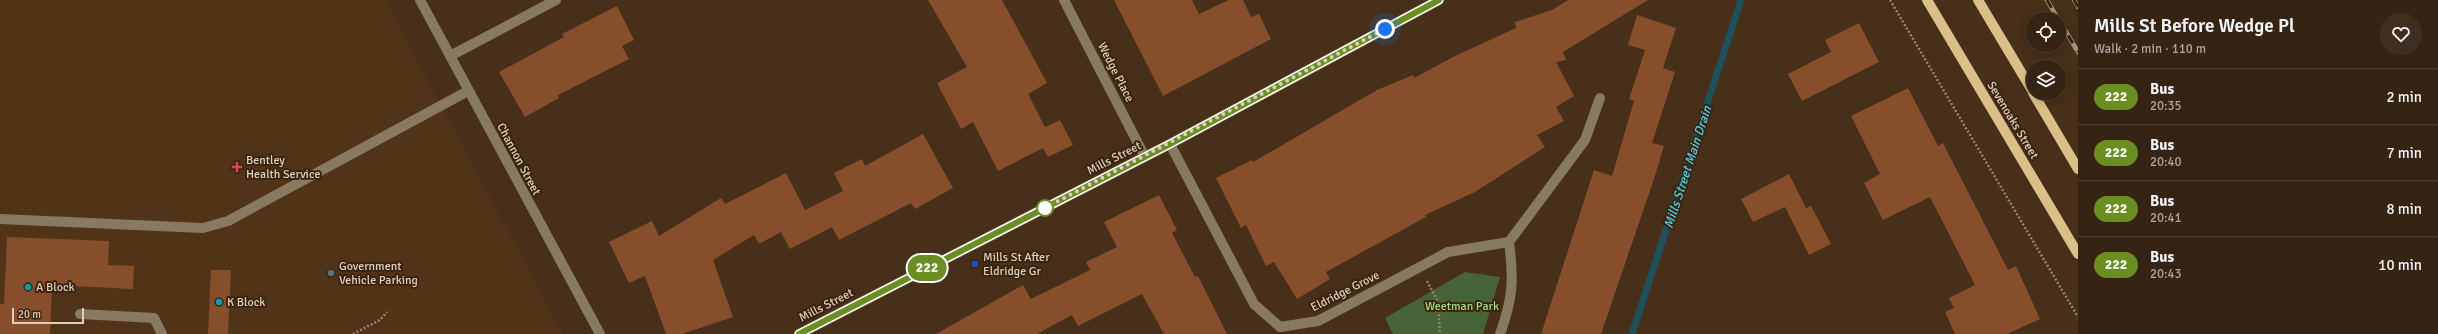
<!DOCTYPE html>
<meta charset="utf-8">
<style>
:root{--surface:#352313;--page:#402f21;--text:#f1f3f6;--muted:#aaa4a0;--line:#4f4033}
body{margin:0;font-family:Signika,sans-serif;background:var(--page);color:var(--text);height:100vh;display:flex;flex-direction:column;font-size:15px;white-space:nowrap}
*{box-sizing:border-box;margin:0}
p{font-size:13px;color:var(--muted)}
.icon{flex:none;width:22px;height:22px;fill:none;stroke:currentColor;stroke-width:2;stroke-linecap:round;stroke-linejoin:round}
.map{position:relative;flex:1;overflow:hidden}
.panel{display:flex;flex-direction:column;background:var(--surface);width:360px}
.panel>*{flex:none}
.badge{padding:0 8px;border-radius:13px;font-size:14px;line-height:26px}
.buttons{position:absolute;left:2026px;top:12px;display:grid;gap:8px}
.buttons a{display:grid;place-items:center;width:40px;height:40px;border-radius:50%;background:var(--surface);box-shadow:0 2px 10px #0003,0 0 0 1px var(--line);font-size:20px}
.scale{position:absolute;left:12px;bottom:10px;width:72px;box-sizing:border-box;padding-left:4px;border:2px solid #decec1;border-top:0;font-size:11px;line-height:14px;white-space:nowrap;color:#decec1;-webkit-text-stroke:3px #3c250f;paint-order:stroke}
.you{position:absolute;width:20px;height:20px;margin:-10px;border:3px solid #fff;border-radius:50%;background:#1a73e8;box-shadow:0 0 0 6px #1a73e833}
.map>.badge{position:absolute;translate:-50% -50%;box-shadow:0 0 0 2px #fff}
.round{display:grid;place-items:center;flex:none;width:42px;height:42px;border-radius:21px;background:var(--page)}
.headline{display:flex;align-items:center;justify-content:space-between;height:68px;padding:0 16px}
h1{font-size:19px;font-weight:600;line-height:30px}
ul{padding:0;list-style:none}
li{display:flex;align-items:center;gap:12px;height:56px;padding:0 16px;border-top:1px solid var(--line)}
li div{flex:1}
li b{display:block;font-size:15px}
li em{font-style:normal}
li .badge{min-width:44px;font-weight:700;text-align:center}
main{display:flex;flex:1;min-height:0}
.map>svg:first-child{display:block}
.built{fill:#513317}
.green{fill:#466435}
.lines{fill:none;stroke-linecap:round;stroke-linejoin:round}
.stream{stroke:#1f4f5a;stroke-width:7}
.building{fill:#874e2b}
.path{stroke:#978372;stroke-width:2.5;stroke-dasharray:2 2;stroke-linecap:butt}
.minor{stroke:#887a60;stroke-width:10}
.major{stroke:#dbbf88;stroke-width:10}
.rail-casing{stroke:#a38f7f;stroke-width:4.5}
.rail{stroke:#3c250f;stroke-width:3;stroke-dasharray:9;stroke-linecap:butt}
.line-casing{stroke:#fff;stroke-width:9}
.line{stroke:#6b8e23;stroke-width:6}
.walk{stroke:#decec1;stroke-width:4;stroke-dasharray:0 7.2}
.health-dot{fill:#e0444e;stroke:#3c250f;stroke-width:1.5}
.stop-dot{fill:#fff;stroke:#6b8e23;stroke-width:2}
.transit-dot{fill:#1a4fb4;stroke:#3c250f;stroke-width:1.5}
.service-dot{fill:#5c6f8a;stroke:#3c250f;stroke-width:1.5}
.culture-dot{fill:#0f9aa8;stroke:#3c250f;stroke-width:1.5}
.labels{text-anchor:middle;stroke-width:4;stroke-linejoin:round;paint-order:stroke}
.street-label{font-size:12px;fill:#decec1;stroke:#3c250f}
.poi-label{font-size:12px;fill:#decec1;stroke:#3c250f;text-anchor:start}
.park-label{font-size:12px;fill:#a2d786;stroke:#3c250f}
.water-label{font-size:13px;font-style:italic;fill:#4bd1f0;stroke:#3c250f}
</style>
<main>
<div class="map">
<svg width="2078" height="334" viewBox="0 0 2078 334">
<rect width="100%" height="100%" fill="#472f19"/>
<!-- built -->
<path class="built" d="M0,0H385L563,334H0Z"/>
<!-- green -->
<path class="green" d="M1465,272L1500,277L1483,334H1393L1385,318Z"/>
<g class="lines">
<!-- stream -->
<path class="stream" d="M1632,334L1741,0"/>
</g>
<!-- building -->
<path class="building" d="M928,0H1002L1047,83L1028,94L1045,127L1060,120L1073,145L1048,157L1043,148L998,171L973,122L961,129L937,83L967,67Z
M1114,0H1192L1199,14L1229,0H1243L1251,17L1259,14L1271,39L1163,96Z
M1568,0H1648L1563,52L1566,60L1556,62L1574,96L1556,107L1564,121L1537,135L1545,147L1475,192L1425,215L1426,217L1326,272L1330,279L1297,299L1274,262L1266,266L1246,225L1241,228L1216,178L1252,160L1253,162L1377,90L1413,75L1414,78L1455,56L1516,28L1515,22L1552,10Z
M617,6L634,40L622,46L629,59L558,95L559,98L525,117L499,72L564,37L562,34Z
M1637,15L1676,28L1663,68L1675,72L1652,143L1664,146L1654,179L1601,334H1541L1594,170L1612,176L1634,101L1629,99L1645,50L1628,45Z
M1859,23L1879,62L1802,101L1788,74L1831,52L1825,40Z
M1908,88L1938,146L1943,143L2008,270L2016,266L2040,319L2007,334H1955L1945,312L1954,308L1949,298L1975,285L1930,197L1883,220L1864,183L1880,174L1851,116Z
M923,134L953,188L915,209L911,203L839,240L832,227L790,249L781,232L759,244L754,235L713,260L733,317L682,334H666L645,276L629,283L609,242L652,221L659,236L721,198L725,204L786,173L805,210L843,191L834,173L862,159L865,166Z
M1789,174L1806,208L1811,206L1831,244L1809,255L1785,207L1753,222L1741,199Z
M1159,195L1177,230L1172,233L1195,277L1198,276L1227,334H1164L1142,294L1078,326L1072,315L1037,334H936L1023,285L1031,299L1090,270L1086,262L1117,247L1104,222Z
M7,237L109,241L108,265L134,266L133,289L52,285L50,334H0V304H4Z
M211,270H231L228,334H208Z"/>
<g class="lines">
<!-- path -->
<path class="path" d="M1890,0L2078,317
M1427,281L1438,302L1440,334
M353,334L380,320L387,312"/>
<!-- minor -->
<path class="minor" d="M420,0L600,334
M1064,0L1145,157
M450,56L556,0
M1170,144L1254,304L1280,327L1318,321L1448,252L1509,242
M0,219L203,228L228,221L468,91
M80,314L154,318L162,334
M799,334L1170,144L1439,0
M1500,334C1513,298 1514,280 1509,242L1585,140L1600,98"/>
<!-- major -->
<path class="major" d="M1927,0L2078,254
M1978,0L2033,92
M2033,93L2078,169"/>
<defs>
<path id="rail" d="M2047,0L2058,19
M2074,0L2078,7
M2059,20L2078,52"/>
</defs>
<!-- rail casing -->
<use href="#rail" class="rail-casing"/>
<!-- rail -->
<use href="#rail" class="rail"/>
</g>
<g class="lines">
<defs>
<path id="line" d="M799,334L1170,144L1439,0"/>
</defs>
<!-- line casing -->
<use href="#line" class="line-casing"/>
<!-- line -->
<use href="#line" class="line"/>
<!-- walk -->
<path class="walk" d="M1045,208L1385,29"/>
</g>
<!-- markers -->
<path class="health-dot" d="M235 161h4v4h4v4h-4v4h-4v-4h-4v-4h4z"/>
<circle class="stop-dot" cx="1045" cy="208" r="8"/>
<rect class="transit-dot" x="971" y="260" width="8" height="8" rx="2"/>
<circle class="service-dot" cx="331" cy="273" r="4"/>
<g class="culture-dot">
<circle cx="28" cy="287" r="4"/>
<circle cx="219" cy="302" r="4"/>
</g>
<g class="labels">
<!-- street labels -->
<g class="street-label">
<text transform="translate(1116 72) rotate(63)" y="4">Wedge Place</text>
<text transform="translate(2013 120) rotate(59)" y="4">Sevenoaks Street</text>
<text transform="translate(1114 158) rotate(-27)" y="4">Mills Street</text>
<text transform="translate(519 159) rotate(62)" y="4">Channon Street</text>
<text transform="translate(1345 291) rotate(-27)" y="4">Eldridge Grove</text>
<text transform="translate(826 305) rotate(-27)" y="4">Mills Street</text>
</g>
<!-- poi labels -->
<g class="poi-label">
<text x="246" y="164">Bentley<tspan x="246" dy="14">Health Service</tspan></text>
<text x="983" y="261">Mills St After<tspan x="983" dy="14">Eldridge Gr</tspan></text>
<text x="339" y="270">Government<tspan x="339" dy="14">Vehicle Parking</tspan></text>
<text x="36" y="291">A Block</text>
<text x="227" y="306">K Block</text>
</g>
<!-- park labels -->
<g class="park-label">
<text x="1462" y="310">Weetman Park</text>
</g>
<!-- water labels -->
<g class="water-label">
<text transform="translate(1687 167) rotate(-72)" y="5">Mills Street Main Drain</text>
</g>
</g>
</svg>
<div class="buttons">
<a><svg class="icon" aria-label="locate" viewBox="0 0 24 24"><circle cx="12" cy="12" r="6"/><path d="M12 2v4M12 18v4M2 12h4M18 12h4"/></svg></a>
<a><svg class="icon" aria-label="layers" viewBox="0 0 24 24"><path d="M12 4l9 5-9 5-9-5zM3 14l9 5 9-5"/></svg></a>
</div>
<div class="scale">20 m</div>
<div class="you" style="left:1385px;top:29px"></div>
<b class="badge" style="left:927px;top:268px;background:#6b8e23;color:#fff">222</b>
</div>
<section class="panel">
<div class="headline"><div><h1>Mills St Before Wedge Pl</h1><p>Walk · 2 min · 110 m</p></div><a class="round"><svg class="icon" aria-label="heart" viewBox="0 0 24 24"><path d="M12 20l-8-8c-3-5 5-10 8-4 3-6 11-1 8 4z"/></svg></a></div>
<ul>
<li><span class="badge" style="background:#6b8e23;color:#fff">222</span><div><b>Bus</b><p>20:35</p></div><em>2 min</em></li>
<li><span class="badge" style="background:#6b8e23;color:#fff">222</span><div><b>Bus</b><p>20:40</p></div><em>7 min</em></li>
<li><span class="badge" style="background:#6b8e23;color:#fff">222</span><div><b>Bus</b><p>20:41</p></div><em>8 min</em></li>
<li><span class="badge" style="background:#6b8e23;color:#fff">222</span><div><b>Bus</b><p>20:43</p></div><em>10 min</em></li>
</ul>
</section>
</main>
